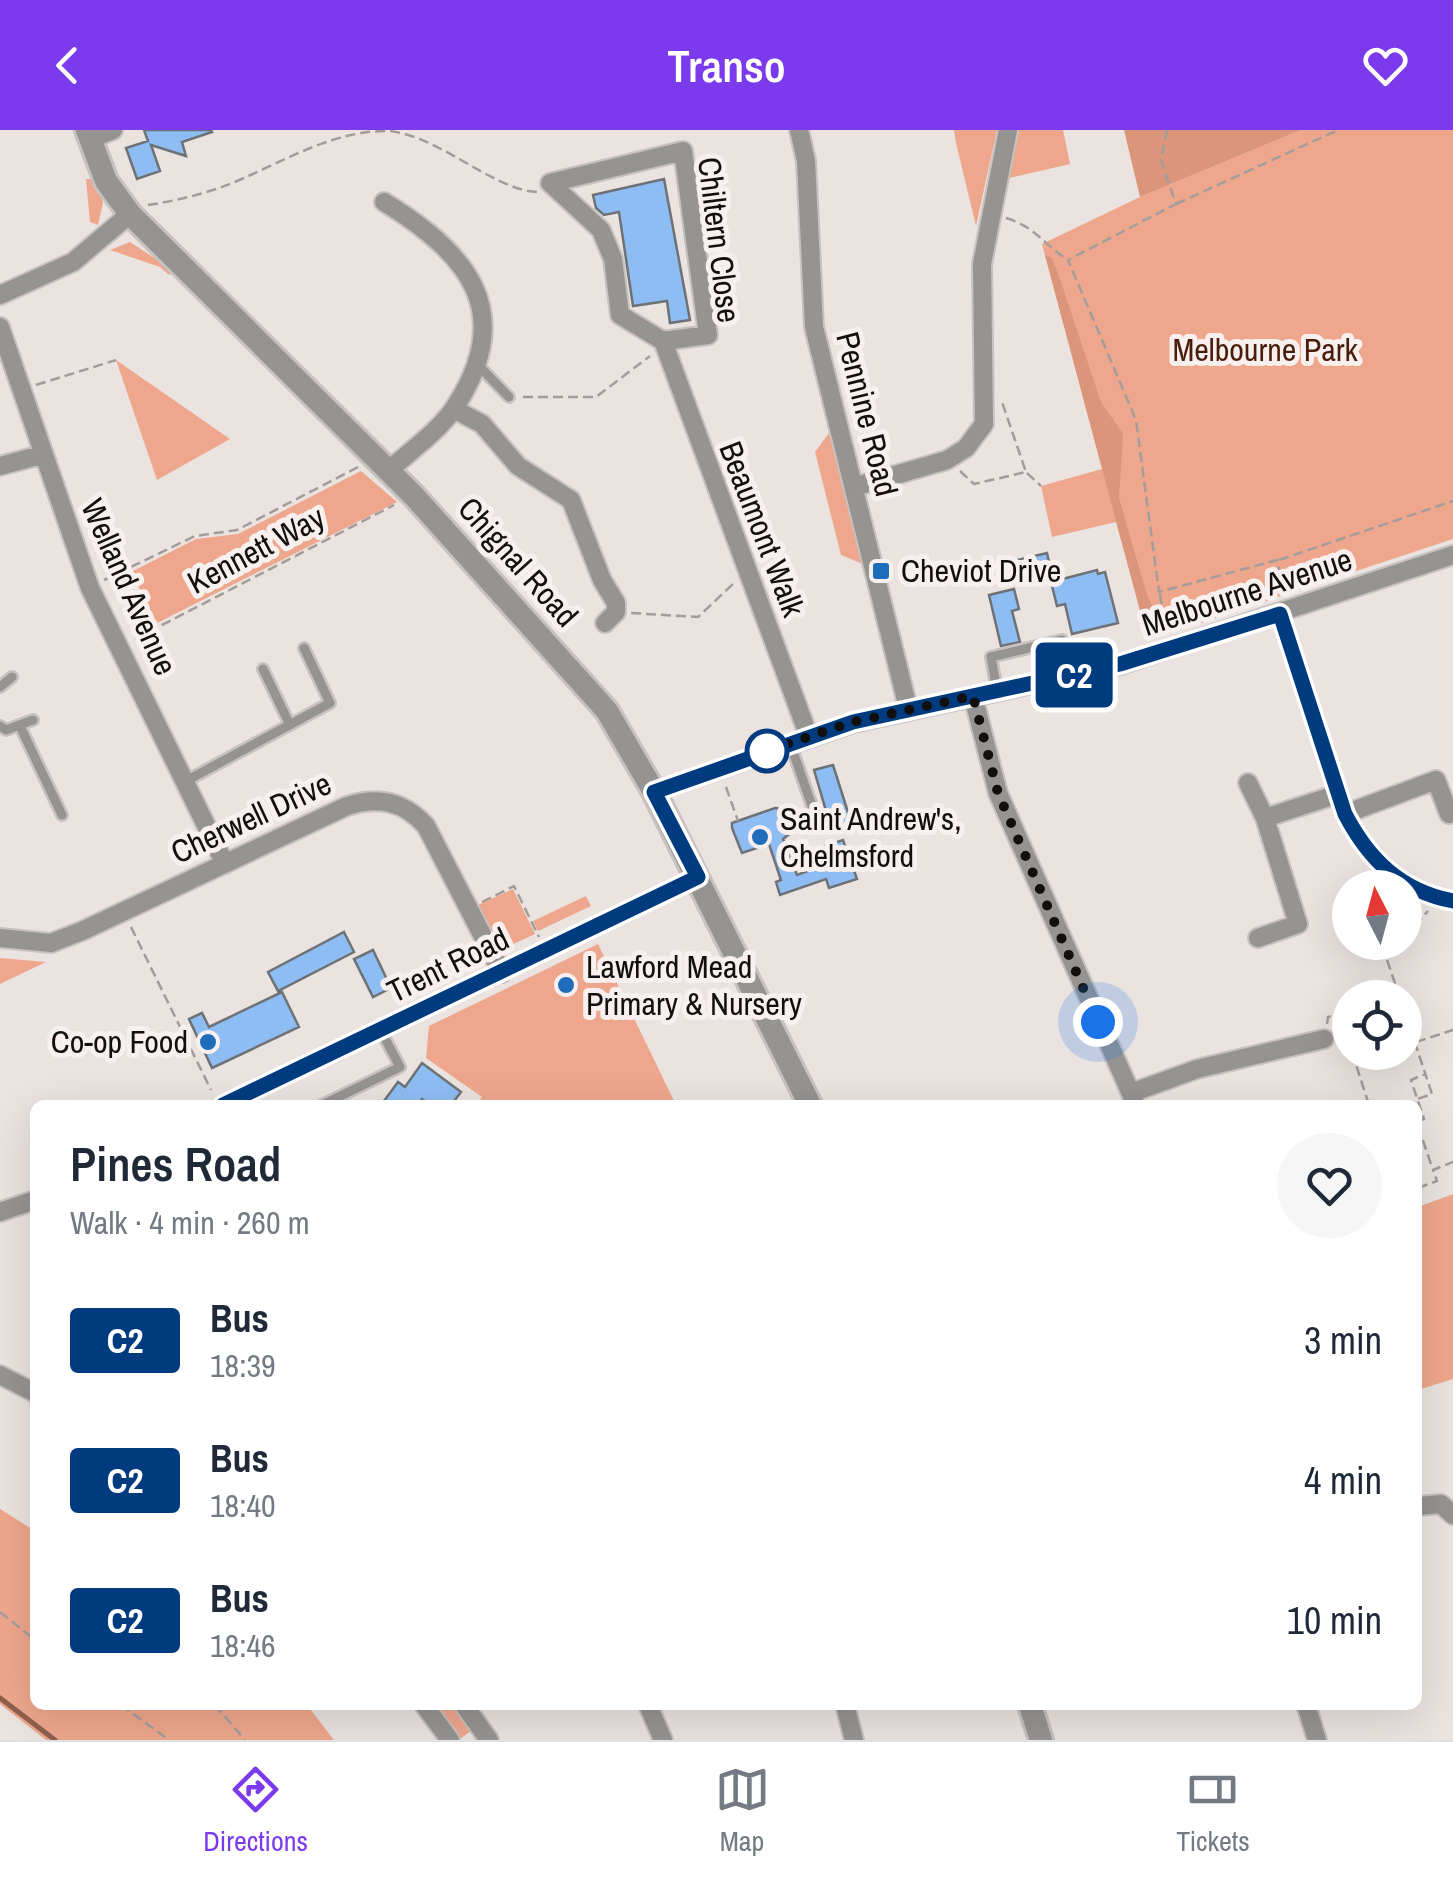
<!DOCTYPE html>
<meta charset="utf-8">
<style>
:root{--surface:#fff;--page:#f6f6f7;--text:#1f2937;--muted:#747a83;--line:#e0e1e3;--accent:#7c3aed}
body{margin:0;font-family:"Archivo Narrow",sans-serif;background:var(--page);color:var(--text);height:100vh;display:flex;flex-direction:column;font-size:38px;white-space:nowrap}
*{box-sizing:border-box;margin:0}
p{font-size:32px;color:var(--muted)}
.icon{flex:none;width:55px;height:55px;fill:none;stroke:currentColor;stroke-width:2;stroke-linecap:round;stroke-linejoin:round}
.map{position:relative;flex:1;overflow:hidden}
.drawer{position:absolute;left:30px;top:970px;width:1392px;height:610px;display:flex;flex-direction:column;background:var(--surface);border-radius:15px;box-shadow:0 10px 40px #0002}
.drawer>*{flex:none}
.badge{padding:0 20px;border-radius:8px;font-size:35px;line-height:65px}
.needle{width:65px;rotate:354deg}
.controls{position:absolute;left:1332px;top:740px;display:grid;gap:20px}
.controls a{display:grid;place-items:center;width:90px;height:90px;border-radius:50%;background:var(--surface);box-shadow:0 10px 40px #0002;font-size:50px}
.you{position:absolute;width:50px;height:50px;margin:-25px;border:8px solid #fff;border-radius:50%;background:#1a73e8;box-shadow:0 0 0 15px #1a73e833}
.map>.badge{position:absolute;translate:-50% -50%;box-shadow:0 0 0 5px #fff}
.round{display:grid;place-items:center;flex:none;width:105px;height:105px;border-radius:52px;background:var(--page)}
.head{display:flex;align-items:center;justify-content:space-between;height:170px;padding:0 40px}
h1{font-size:48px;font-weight:600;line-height:75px}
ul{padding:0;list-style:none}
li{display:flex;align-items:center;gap:30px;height:140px;padding:0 40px}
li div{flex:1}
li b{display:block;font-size:38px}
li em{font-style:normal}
li .badge{min-width:110px;font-weight:700;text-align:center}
header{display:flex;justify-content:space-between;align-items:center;height:130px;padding:0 40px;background:var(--accent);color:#fff;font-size:45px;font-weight:600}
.dock{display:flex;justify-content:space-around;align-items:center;height:140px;border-top:2px solid var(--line);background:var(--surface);font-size:28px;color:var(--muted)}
.dock a{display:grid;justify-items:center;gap:5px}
.dock .selected{color:var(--accent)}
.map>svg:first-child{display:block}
.green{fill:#eea78c}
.forest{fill:#db957b}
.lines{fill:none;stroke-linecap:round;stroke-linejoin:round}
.stream{stroke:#90604d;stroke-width:5}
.building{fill:#8ebdf4;stroke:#6e7276;stroke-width:2.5}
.service-casing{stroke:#c7c1bf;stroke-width:14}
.minor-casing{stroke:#c7c1bf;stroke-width:22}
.tertiary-casing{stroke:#c7c1bf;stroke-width:28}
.path{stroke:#a29d9b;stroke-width:2.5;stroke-dasharray:10 5;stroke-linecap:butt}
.service{stroke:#969492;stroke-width:9}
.minor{stroke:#969492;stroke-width:18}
.tertiary{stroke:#969492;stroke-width:22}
.line-casing{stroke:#fff;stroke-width:22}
.line{stroke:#003b80;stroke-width:15}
.walk{stroke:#12100f;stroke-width:10;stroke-dasharray:0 18}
.poi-dot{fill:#1f6cbb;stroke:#f7f0ee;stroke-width:4}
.stop-dot{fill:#fff;stroke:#003b80;stroke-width:5}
.labels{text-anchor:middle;stroke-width:10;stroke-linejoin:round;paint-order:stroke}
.street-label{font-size:32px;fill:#12100f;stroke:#f7f0ee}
.park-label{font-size:32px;fill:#4a1d0b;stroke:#f7f0ee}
.poi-label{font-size:32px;fill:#12100f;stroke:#f7f0ee;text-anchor:start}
</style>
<header><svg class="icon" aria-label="back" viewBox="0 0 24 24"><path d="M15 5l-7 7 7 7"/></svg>Transo<svg class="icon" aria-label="heart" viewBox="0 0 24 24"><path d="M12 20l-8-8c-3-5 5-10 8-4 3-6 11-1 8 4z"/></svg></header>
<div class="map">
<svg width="1453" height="1610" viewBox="0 0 1453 1610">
<rect width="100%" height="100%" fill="#eae3e0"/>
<!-- green -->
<path class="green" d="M954,0H997L976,96L956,13Z
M1019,0H1063L1070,34L1009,48Z
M1301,0H1453V409L1148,510L1116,392L1052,407L1041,356L1102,339L1042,114L1140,67Z
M86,49H96L103,73L98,95L90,92Z
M130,112L173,140L169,145L160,137L110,120Z
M116,230L230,309L157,350Z
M829,303L863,434L841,425L815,322Z
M361,341L397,372L157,493L131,442L196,409L238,404Z
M513,759L535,804L505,818L496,813L478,775Z
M586,766L591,776L538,801L533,791Z
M598,814L676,975H476L482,967L426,928L429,896Z
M0,828L46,832L0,854Z
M1453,1064V1249L1418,1260V1077Z
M0,1379L35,1401V1575H307L334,1610H46L0,1574Z
M435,1575H458L475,1598L460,1609Z"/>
<!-- forest -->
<path class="forest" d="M1124,0H1301L1140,67Z
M1045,125L1052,128L1059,146L1101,272L1123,304L1119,368L1147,465L1160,492H1174C1200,467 1230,453 1268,455L1274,468L1148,510Z"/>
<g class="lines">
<!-- stream -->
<path class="stream" d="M0,1568L55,1610"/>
</g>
<!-- building -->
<path class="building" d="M144,0H211L212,2L182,12L186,26L151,15L160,41L137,49L126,18L148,11Z
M664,49L690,190L670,193L667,171L633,176L619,82L604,85L596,78L593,65Z
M1047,423L1051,441L1018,450L1013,431Z
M1097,440L1098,444L1105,442L1118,493L1072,504L1065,474L1057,476L1051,452Z
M1014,459L1019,479L1012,481L1020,512L1001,516L989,465Z
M833,635L852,695L832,701L814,640Z
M775,678L784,679L792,702L783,709L797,745L822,736L816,719L843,710L857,749L829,758L826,749L780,765L776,752L781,750L769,714L742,723L732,698V693Z
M344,802L354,822L278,861L268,842Z
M373,820L391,858L373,867L354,829Z
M282,862L299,897L212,938L189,889L202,883L209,897Z
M422,933L461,962L451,975H430L422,969L418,975H381L398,952L405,957Z"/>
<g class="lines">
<defs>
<path id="service" d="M477,234L509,267
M263,539L290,595
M0,557L12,547
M997,560L991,527L1062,510L1076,544
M0,596L6,600L33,590
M20,596L62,685
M791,616L819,696
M186,651L330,573L304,518
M322,975L400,937L381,901"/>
<path id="minor" d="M799,0L806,31L814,197L908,578
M90,9L113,0
M683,21L708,205L663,211L620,185L613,129L601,100L550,53Z
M384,72C468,123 517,182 455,277C439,301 409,322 388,341
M0,165L73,132L130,84
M0,197L90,458L225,734
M663,211L809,607
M454,279L482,294L518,336L571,370L602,450L616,473V482L605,493
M0,336L41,325
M854,357L947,330L966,318L984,294L982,134L1008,0
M1280,484L1345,684C1369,730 1401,761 1453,771
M973,566L998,663L1136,975
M1248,653L1265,688
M654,662L853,593L1120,535L1453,425
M1345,684L1436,650L1449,684
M0,808L51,813L82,801L347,676C378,666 404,671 426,696L502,843
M1258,808L1298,794L1265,688L1338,664
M1131,963L1197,939L1324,909
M223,975L698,747
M0,1082L35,1070
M0,1245L35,1263
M1418,1376L1441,1374L1453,1385
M424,1575L450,1610
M464,1575L489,1610
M648,1575L663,1610
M845,1575L854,1610
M1306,1575L1317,1610"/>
<path id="tertiary" d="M87,0L106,51L130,84L414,366L607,581L654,662L810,975
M1030,1575L1041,1610"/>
</defs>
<!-- service casing -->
<use href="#service" class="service-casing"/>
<!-- minor casing -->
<use href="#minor" class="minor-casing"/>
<!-- tertiary casing -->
<use href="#tertiary" class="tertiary-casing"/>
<!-- path -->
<path class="path" d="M1167,0L1161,30L1176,74L1068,130L1136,290L1159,462L1277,430L1285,465
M1176,74L1338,0
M148,75C181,70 213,62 244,48C289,28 337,0 389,1C440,6 493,60 537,62
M1006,88C1036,97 1043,114 1068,130
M36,255L116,230
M523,267H596L650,226
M960,341L974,354L1026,342L1002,272
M1027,343L1041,356
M1279,430L1453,371
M104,450L195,406L237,400L360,336
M1160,464L1165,501
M631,483L698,487L734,453
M135,509L394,375
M726,657L738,691
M482,772L514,756L539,807
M131,797L211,960
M1405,807L1428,781
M1400,868L1386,827L1400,812
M1405,883L1432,964L1417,969
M1327,894L1328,887L1350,881
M1416,912L1453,900
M1339,916H1350
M1352,922L1369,975
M1418,991L1424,989L1411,950L1425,944
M1418,996L1432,1037
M1418,1058L1437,1051L1433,1040L1453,1032
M0,1482L35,1510
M121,1575L169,1610
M215,1575L245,1610"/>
<!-- service -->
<use href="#service" class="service"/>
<!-- minor -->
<use href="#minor" class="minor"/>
<!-- tertiary -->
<use href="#tertiary" class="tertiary"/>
</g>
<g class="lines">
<defs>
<path id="line" d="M223,975L698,747L654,662L853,592L1120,534L1280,484L1345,684C1369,730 1401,761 1453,771"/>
</defs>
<!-- line casing -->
<use href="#line" class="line-casing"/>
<!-- line -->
<use href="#line" class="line"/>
<!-- walk -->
<path class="walk" d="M767,621L752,626L853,592L973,566L998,663L1098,892"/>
</g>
<!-- markers -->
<g class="poi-dot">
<rect x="871" y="431" width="20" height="20" rx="5"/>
<circle cx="760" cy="707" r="10"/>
<circle cx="566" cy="855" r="10"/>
<circle cx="208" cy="912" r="10"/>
</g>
<circle class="stop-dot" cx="767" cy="621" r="20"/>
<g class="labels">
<!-- street labels -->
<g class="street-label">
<text transform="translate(719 110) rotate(83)" y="11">Chiltern Close</text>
<text transform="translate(867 284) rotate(76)" y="11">Pennine Road</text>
<text transform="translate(762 399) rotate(69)" y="11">Beaumont Walk</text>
<text transform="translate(256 420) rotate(-28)" y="11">Kennett Way</text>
<text transform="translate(518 432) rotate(48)" y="11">Chignal Road</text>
<text transform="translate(129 457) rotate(66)" y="11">Welland Avenue</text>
<text transform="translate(1247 462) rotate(-18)" y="11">Melbourne Avenue</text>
<text transform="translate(251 688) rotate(-25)" y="11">Cherwell Drive</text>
<text transform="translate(448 835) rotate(-26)" y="11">Trent Road</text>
</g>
<!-- park labels -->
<g class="park-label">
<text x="1265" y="231">Melbourne Park</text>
</g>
<!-- poi labels -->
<g class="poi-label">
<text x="901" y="452">Cheviot Drive</text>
<text x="780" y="700">Saint Andrew's,<tspan x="780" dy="37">Chelmsford</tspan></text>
<text x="586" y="848">Lawford Mead<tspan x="586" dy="37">Primary &amp; Nursery</tspan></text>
<text x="188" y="923" text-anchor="end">Co-op Food</text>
</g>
</g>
</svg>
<div class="controls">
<a><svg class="needle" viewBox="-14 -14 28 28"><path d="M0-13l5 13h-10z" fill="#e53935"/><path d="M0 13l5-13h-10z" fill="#747a83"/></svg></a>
<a><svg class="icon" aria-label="locate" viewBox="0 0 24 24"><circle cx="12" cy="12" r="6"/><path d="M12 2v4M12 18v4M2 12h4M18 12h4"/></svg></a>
</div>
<div class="you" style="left:1098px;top:892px"></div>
<b class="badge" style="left:1074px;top:545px;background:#003b80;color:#fff">C2</b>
<section class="drawer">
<div class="head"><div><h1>Pines Road</h1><p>Walk · 4 min · 260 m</p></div><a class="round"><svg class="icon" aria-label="heart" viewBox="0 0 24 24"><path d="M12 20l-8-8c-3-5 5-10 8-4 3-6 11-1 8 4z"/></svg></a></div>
<ul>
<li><span class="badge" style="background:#003b80;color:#fff">C2</span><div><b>Bus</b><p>18:39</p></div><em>3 min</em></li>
<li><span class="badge" style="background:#003b80;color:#fff">C2</span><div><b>Bus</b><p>18:40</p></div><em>4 min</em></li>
<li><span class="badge" style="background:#003b80;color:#fff">C2</span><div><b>Bus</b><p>18:46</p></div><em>10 min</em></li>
</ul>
</section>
</div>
<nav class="dock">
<a class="selected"><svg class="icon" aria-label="directions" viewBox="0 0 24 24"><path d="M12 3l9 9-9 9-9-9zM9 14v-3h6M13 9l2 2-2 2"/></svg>Directions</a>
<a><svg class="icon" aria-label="map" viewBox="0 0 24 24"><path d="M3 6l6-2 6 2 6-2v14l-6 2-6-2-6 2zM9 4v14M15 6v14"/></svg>Map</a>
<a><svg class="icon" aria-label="tickets" viewBox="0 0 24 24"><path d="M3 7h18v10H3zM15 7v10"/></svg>Tickets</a>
</nav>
